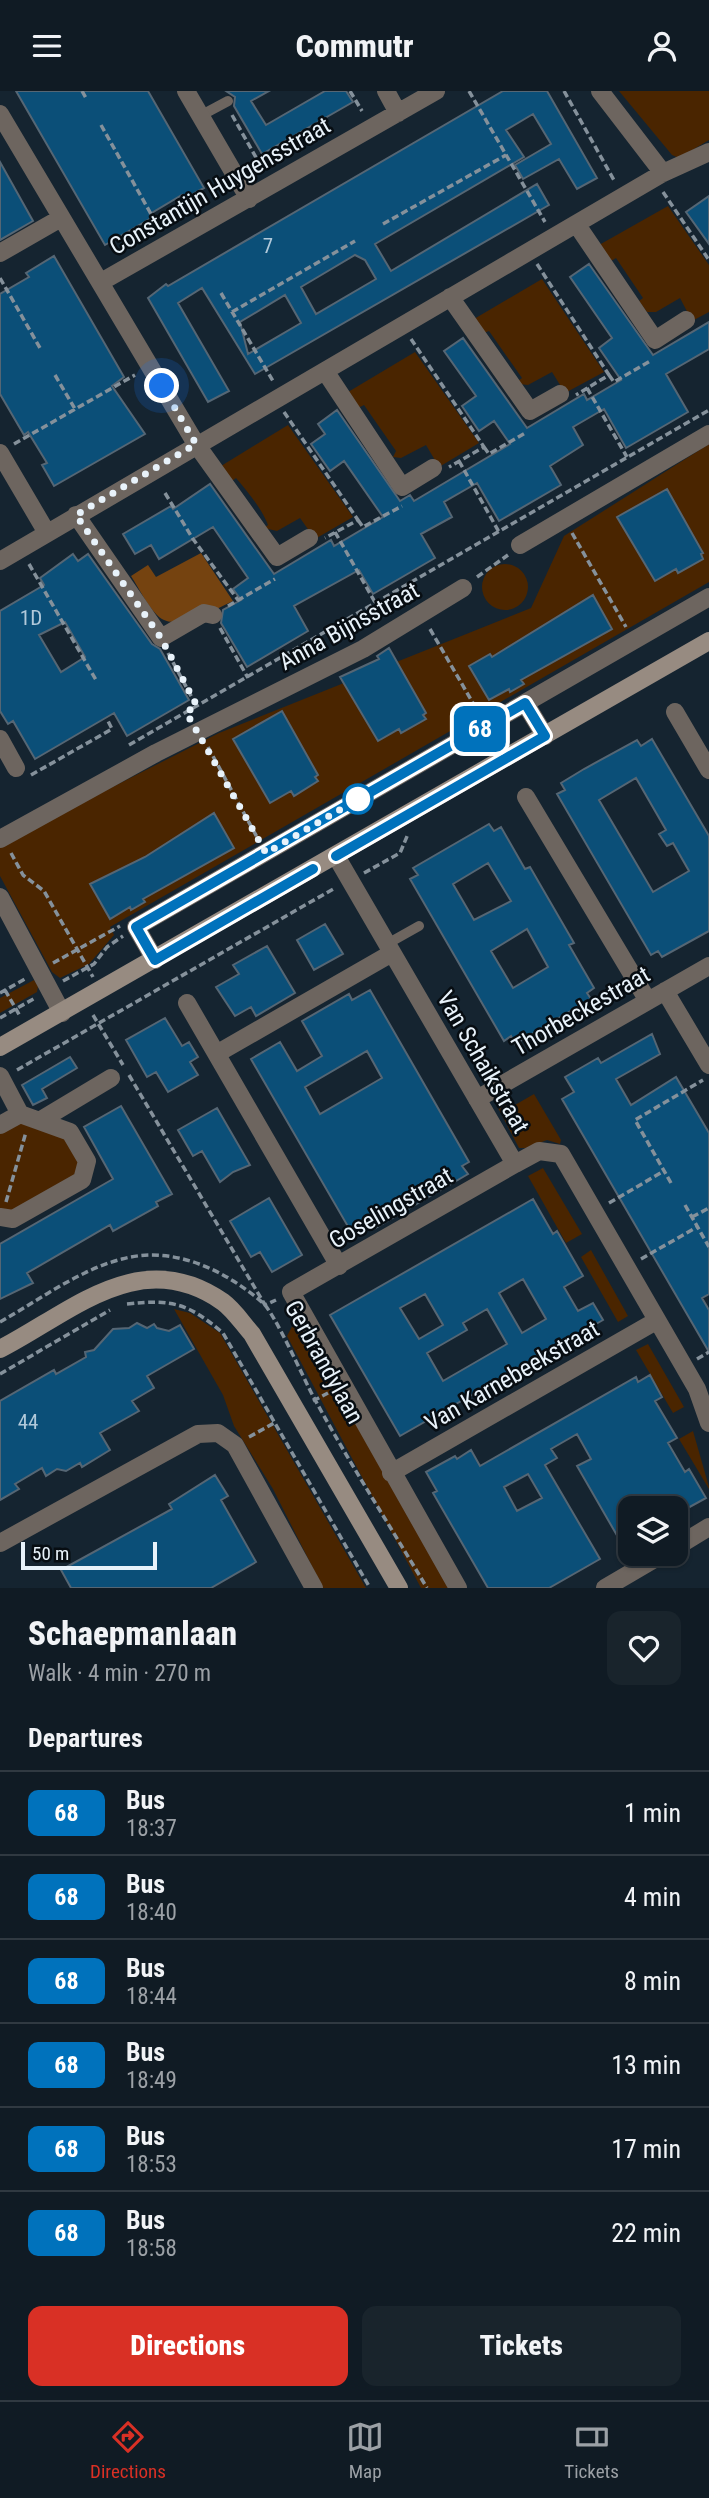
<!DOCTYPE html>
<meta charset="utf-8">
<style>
:root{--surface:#101b24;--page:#19242c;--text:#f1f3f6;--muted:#9ca1a6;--line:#303941;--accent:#d93025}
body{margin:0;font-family:"Roboto Condensed",sans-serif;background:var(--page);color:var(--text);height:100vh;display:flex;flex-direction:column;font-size:26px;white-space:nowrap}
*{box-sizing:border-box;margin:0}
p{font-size:23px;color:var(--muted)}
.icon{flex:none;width:38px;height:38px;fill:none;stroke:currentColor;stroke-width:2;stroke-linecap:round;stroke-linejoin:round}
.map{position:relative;height:1497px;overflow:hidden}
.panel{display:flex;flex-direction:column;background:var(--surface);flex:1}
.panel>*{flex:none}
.badge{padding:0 14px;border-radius:10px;font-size:24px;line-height:46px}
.controls{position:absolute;left:618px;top:1405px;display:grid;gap:14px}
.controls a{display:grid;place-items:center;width:70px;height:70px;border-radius:14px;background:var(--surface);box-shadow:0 2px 5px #0004,0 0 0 2px var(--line);font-size:35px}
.scale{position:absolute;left:21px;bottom:18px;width:136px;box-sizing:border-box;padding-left:7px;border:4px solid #e8f2fa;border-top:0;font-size:19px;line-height:24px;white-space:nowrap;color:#e8f2fa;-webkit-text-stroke:5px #070d12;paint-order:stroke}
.you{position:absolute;width:35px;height:35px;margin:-18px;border:5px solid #fff;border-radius:50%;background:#1a73e8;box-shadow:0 0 0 10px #1a73e833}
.map>.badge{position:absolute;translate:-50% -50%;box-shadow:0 0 0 4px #fff}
h2{padding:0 28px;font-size:26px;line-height:63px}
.round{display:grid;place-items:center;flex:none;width:74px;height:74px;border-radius:14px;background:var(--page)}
.overview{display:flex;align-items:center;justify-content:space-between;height:119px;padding:0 28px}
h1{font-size:33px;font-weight:800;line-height:52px}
.cta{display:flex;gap:14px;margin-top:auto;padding:14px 28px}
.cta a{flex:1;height:80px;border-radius:14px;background:var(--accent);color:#fff;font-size:28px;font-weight:800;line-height:80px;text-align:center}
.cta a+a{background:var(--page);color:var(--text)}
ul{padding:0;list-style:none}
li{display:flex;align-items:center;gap:21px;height:84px;padding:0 28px;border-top:2px solid var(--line)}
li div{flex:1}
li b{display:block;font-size:26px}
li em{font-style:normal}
li .badge{min-width:77px;font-weight:700;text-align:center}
header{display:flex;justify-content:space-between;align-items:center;height:91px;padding:0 28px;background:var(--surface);font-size:32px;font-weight:800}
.menu{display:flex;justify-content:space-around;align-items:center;height:98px;border-top:2px solid var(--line);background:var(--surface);font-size:19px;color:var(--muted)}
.menu a{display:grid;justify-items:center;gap:4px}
.menu .selected{color:var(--accent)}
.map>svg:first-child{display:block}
.green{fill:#4a2500}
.forest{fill:#754310}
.building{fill:#0b4f78;stroke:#556674;stroke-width:2;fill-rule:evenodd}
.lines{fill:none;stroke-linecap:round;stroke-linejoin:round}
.path{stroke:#85919b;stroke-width:3.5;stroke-dasharray:7 3.5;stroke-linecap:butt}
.lane{stroke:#6d655f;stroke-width:10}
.street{stroke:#6d655f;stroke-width:18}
.secondary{stroke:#978b81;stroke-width:18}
.line-casing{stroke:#fff;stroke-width:16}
.line{stroke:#0072bc;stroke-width:10}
.walk{stroke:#e8f2fa;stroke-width:7;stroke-dasharray:0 12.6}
.stop-dot{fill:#fff;stroke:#0072bc;stroke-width:3.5}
.labels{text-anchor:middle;stroke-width:5;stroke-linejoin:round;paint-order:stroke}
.number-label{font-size:21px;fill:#b1c9da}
.street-label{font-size:24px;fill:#e8f2fa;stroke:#070d12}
</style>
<header><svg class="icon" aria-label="menu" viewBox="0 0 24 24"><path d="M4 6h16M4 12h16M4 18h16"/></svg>Commutr<svg class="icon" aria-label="person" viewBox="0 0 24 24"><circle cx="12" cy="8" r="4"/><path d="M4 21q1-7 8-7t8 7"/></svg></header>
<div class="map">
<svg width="709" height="1497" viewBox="0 0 709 1497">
<rect width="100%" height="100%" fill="#152430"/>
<!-- green -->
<path class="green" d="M619,0H709V49L679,67L672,64Z
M668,115L709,174V221L692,230L680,207L656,221H647L639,210L643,207L616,167L611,170L599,154Z
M542,188L604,281L565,302L552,281L528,294L519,293L518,290L522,287L489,240L484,242L474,228Z
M415,261L479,352L439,376L426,354L401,367L393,366L396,360L364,314L358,317L348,301Z
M288,334L353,426L315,448L300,427L277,440L264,437L268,434C262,418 248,401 236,387L232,390L221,375Z
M709,353V491L110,836L114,844L89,873L60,887L52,881L0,785V753L219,642L531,517L564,445Z
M482 496a23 23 0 1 1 46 0a23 23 0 1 1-46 0Z
M34,889L38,895L37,901L0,922V907Z
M534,1003L561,1049L560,1053L547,1049L526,1057H519L496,1013L501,1005L508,1018Z
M21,1031L63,1044L80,1073L73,1086L8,1122L0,1119V1043Z
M543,1077L582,1143L566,1152L528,1085Z
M591,1159L628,1225L618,1231L581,1166Z
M174,1218L190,1222L220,1242L366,1497H323L273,1398L234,1335L223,1304Z
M298,1224L454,1497H421L287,1245Z
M648,1253L684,1316L673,1322L636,1259Z
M693,1340L709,1396V1398L679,1348Z"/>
<!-- forest -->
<path class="forest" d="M201,462L233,510C219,517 180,537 164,529C151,523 139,497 131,485L148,474L156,486Z"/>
<!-- building -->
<path class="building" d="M16,0H148L204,97L184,108L182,104L150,123L153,126L105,154Z
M226,0H269L251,10L266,34L325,0H346L353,11L262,63L234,15L235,6Z
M503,0H547L597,87L577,98L559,68L523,88L515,74L551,53L533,23L506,39L524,66L375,153L391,180L537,93L549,114L255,283L202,197L178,212L229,300L208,311L148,207L166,193L168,195ZM355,164L365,169L376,188L316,223L301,196ZM285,204L301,232L248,263L240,231Z
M0,71L33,130L0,149Z
M709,105V153L686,121Z
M54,165L124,286L112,295L145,343L54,395L42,374L47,372L28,341L24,344L0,303V203L29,186L26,182Z
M589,173L653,264L709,231V258L666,283L688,321L626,357L604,318L573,336L583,354L550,375L561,394L499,430L477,392L444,411L452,426L421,443L435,467L373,503L359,479L294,515L308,540L247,576L221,532L223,519L241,509L233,498L248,487L213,436L159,468L151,454L135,463L123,443L171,415L173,418L210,393L274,483L331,449L334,455L383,426L344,370L330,380L311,353L325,343L318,333L337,319L400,410L410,404L414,410L510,353L494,330L479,340L462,315L476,305L444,260L463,247L527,337L584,303L587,309L621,289L599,257L612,247L570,186Z
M667,398L703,462L701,463L703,468L678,482L676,478L655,490L617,426Z
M73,463L78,470L88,463L152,553L160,558L189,609L127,645L114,622L35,668L13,630L8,633L0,620V520L44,494L40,487ZM65,531L85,566L61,581L39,544Z
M593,504L612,538L521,589L524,593L510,601L509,598L489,609L469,575L490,563L492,566Z
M389,557L426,622L423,624L426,628L401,642L399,638L378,650L340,586L379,568L377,565Z
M282,620L318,684L315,686L318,690L294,705L291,700L270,712L233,648Z
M652,648L709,745V840L662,866L658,860L651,864L557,703L565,699L561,692L584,678L637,649L641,655ZM636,687L666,739L659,743L667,755L673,752L689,780L653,801L599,709Z
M214,722L234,757L143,808L145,811L131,819L130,816L110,828L90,793L145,766Z
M489,733L494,740L501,736L525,778L530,776L574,852L569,854L594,897L587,902L591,908L515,953L511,945L504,950L410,788L418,784L413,777ZM488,772L511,810L474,829L453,793ZM527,838L548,876L513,897L491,860Z
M325,833L343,863L314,879L297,849Z
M267,855L295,902L256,925L251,916L235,925L216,896L239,883L233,874Z
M370,899L469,1071L462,1075L468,1083L374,1138L368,1129L350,1139L251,968L280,951L297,980L322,965L302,930L349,903L352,909ZM367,960L382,987L320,1023L305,996Z
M165,927L182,955L189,951L198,966L190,971L198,984L168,1001L156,981L147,986L126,949Z
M652,943L660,963L616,988L631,1014L676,986L709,1042V1203L702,1207L709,1219V1261L562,1008L574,1001L565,986L598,967L601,972Z
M70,966L77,977L42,998L47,1007L33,1014L22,994Z
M121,1015L172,1103L156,1111L158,1115L113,1140L110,1134L27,1182L33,1192L0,1208V1153L113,1088L84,1036Z
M217,1017L250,1074L233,1081L220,1091L202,1060L193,1065L178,1039Z
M269,1107L302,1164L272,1181L260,1161L251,1166L230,1130Z
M533,1108L553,1143L557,1140L583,1185L564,1196L578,1220L593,1212L603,1229L400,1345L330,1224ZM523,1188L546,1228L522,1242L499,1202ZM425,1203L443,1234L419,1248L400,1217ZM487,1218L507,1253L443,1290L427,1262L467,1239L463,1232Z
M137,1232L147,1237L154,1233L157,1237L169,1240L180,1234L194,1258L147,1285L154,1297L132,1310L139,1320L100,1342L110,1359L82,1376L80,1372L66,1380L57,1378L46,1385L42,1377L15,1393L19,1398L0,1409V1310L54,1279L56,1283L86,1266L85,1261L94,1259L113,1238L129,1237Z
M650,1284L662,1306L655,1310L677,1347L668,1352L685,1381L689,1378L706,1407L677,1423L676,1418H630V1467L577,1375L591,1368L577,1343L551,1358L557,1367L545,1374L600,1468L549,1497H488L433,1402L437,1400L426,1381L455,1365L457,1368L471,1359L480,1375L636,1286L638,1291ZM528,1383L542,1407L517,1420L504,1396Z
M215,1384L228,1405L221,1409L256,1471L211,1497H71L61,1479L172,1418L169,1413Z"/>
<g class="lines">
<!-- path -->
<path class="path" d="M82,0L86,7
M350,0L362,20
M469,0L545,131
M564,0L615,91
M232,24L262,77
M101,34L160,139
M663,101L709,169
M383,133L506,64
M537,173L609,284L576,304
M0,187L40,257
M221,202L273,290
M232,221L355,150
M411,248L484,356L449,376
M55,284L75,318
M609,284L614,291L652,269
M587,297L627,366
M284,321L358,429L325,447
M14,353L135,284
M484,356L489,363L527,341
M459,370L499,441
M165,402L193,448L238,509
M358,429L363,436L402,415
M335,441L376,513
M572,442L626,536
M29,473L96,589
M477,486L508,464
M228,515L275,488
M220,537L248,587
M430,538L477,619
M168,562L197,616
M129,654L709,319
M208,656L258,748
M31,684L112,638L108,630
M11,762L23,784L44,800L93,886
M364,782L400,762L408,743
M53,872L120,835
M63,890L94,873L107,856L123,845
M5,899L20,925
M0,902L25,888
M93,924L123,974
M0,927L35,907
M17,979L335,797
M129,984L265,1214L276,1209
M671,1092L635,1029L703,989
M6,1111L26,1041
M609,1112L664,1080
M685,1114L709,1156
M692,1126L709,1117
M641,1168L697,1136
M127,1213C172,1208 188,1212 223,1242L370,1497
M0,1231C39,1209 79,1179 122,1168C173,1154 225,1179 263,1212C275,1223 303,1286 313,1305C348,1370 389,1433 427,1497
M697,1268L709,1261
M0,1283L110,1219
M313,1310L328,1302
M249,1346L276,1331"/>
<!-- lane -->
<path class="lane" d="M200,25L228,10
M387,853L419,835"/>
<!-- street -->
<path class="street" d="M186,0L249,108
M386,0L398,22
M600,0L663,82
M0,23L196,353L277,466L309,447
M577,134L655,249L686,229
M0,162L61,127
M101,191L436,0
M450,206L530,320L560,303
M325,280L402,396L433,377
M0,362L47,442
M76,424L161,547L204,522L213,524
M520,454L709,343
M0,470L663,82L709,61
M525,612L545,645
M675,621L709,679
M0,648L16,677
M526,706L648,910
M0,748L156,662L363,558L463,497
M336,765L515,1073L539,1060L561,1063L697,1298L709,1332
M0,806L62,922
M155,869L136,836L709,506
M665,900L709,974
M187,912L339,1175
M218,962L392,862
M0,985L20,1023
M477,1008L709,875
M41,1029L111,987
M0,1034L20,1023L70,1041L87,1070L82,1089L13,1128L0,1126
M391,1382L656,1230
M0,1452L198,1343L218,1342L235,1354L314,1497
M676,1456L709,1436
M458,1497L291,1201L515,1073
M605,1497L663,1463"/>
<!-- secondary -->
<path class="secondary" d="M0,956L709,550
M0,1258C72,1221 140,1153 223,1211C234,1219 243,1233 252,1243L399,1497"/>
</g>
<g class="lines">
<defs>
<path id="line" d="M313,778L155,869L136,836L525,612L545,645L336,765"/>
</defs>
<!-- line casing -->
<use href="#line" class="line-casing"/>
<!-- line -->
<use href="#line" class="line"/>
<!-- walk -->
<path class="walk" d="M162,295L196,353L76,424L161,547L197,615L186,621L266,762L365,704L358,708"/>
</g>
<!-- markers -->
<circle class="stop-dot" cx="358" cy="708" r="14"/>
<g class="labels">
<!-- number labels -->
<g class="number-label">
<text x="268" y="162">7</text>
<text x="31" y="534">1D</text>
<text x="28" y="1338">44</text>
</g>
<!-- street labels -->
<g class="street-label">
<text transform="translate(220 95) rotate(-30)" y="8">Constantijn Huygensstraat</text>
<text transform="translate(349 535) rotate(-29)" y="8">Anna Bijnsstraat</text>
<text transform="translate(581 920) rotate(-30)" y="8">Thorbeckestraat</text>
<text transform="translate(483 971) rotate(60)" y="8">Van Schaikstraat</text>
<text transform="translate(391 1117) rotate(-30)" y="8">Goselingstraat</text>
<text transform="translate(324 1271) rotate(61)" y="8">Gerbrandylaan</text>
<text transform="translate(512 1285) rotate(-30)" y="8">Van Karnebeekstraat</text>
</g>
</g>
</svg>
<div class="controls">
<a><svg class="icon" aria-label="layers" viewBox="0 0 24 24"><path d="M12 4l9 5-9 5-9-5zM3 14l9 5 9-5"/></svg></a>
</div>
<div class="scale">50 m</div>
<div class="you" style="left:162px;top:295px"></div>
<b class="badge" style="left:480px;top:638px;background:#0072bc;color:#fff">68</b>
</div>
<section class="panel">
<div class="overview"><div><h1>Schaepmanlaan</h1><p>Walk · 4 min · 270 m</p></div><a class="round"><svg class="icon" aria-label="heart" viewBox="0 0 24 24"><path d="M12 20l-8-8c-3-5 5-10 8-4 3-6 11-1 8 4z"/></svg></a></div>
<h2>Departures</h2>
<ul>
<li><span class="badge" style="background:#0072bc;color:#fff">68</span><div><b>Bus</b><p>18:37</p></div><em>1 min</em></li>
<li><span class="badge" style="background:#0072bc;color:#fff">68</span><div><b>Bus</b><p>18:40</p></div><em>4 min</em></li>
<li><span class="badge" style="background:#0072bc;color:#fff">68</span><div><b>Bus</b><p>18:44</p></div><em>8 min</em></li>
<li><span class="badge" style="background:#0072bc;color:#fff">68</span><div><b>Bus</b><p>18:49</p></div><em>13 min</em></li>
<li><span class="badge" style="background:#0072bc;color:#fff">68</span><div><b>Bus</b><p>18:53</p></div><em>17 min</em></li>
<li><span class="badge" style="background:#0072bc;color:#fff">68</span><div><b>Bus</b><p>18:58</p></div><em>22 min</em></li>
</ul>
<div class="cta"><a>Directions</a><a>Tickets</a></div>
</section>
<nav class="menu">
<a class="selected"><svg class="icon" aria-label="directions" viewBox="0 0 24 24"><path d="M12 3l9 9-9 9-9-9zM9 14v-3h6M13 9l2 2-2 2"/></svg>Directions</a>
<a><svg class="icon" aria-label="map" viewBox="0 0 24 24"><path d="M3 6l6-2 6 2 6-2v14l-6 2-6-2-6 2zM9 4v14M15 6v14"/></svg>Map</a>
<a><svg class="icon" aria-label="tickets" viewBox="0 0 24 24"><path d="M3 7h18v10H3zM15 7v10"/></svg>Tickets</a>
</nav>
